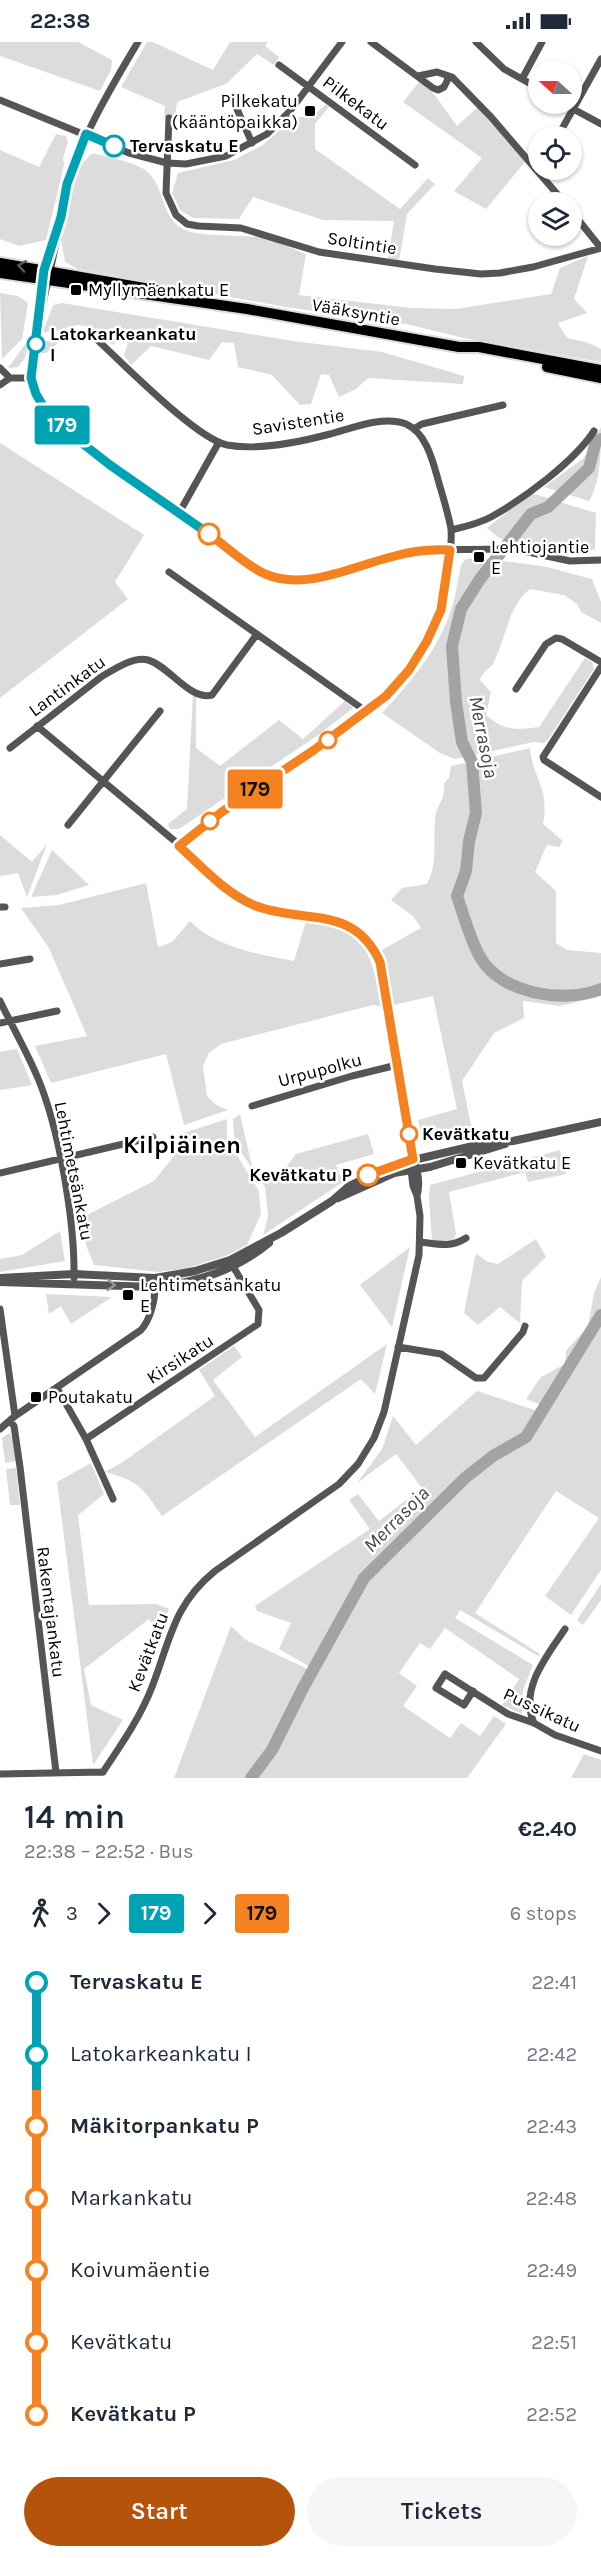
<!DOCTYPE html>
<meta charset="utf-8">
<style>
:root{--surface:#fff;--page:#f6f6f7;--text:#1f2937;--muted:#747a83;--accent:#b45309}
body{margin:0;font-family:Karla,sans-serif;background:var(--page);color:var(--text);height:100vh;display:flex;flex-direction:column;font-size:22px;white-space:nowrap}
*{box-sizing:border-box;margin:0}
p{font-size:20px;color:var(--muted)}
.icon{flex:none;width:33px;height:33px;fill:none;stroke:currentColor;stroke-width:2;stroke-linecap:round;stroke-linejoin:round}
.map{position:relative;height:1736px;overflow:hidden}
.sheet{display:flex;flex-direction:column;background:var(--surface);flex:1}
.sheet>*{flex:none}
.badge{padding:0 12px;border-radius:4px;font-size:21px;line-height:39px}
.needle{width:39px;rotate:291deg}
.controls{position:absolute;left:528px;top:18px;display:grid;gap:12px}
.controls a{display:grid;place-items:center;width:54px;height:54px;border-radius:50%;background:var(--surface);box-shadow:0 2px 4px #0004;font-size:30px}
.map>.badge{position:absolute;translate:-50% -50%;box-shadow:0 0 0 3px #fff}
.legs{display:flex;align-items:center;gap:9px;height:66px;padding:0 24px;font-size:20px}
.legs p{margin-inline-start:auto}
.overview{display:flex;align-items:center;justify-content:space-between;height:102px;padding:0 24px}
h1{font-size:33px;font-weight:600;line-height:45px}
.button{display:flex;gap:12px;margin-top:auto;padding:12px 24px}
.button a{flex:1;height:69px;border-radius:36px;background:var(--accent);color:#fff;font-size:24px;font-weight:600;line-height:69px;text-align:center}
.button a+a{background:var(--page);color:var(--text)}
ul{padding:0 24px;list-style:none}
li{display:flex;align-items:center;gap:21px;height:72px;font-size:22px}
li i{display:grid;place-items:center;width:9px;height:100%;margin:0 8px;background:currentColor}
li i::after{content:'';width:15px;height:15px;margin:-8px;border:4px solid;border-radius:50%;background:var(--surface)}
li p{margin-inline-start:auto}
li:first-child i{background:linear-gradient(#0000 50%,currentColor 0)}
li:last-child i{background:linear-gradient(currentColor 50%,#0000 0)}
.status{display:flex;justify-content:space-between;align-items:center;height:42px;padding:0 30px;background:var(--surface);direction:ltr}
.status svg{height:16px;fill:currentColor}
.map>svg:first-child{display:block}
.green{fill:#dcdcdc}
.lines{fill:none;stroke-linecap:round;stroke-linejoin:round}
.river{stroke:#a3a3a3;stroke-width:12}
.trunk-casing{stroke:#dbdbdb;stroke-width:14}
.minor{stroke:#555;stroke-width:7}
.tertiary{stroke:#555;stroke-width:8}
.trunk{stroke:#000;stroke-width:10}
.oneway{stroke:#595959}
.oneway2{stroke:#999}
.line-1-casing{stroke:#fff;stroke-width:14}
.line-2-casing{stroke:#fff;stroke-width:14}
.line-1{stroke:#00a3b4;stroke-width:9}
.line-2{stroke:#f58220;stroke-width:9}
.poi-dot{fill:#000;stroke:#fff;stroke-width:2}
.stop-1-dot{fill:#fff;stroke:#00a3b4;stroke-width:3}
.stop-2-dot{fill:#fff;stroke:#f58220;stroke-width:3}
.labels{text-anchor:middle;stroke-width:5;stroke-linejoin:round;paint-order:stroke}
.poi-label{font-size:18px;fill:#000;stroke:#fff;text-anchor:start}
.street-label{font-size:18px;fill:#000;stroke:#fff}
.stop-label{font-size:18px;font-weight:bold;fill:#000;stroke:#fff;text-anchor:start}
.water-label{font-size:20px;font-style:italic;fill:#444;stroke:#fff}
.district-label{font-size:24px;font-weight:bold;fill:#000;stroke:#fff}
</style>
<div class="status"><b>22:38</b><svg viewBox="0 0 49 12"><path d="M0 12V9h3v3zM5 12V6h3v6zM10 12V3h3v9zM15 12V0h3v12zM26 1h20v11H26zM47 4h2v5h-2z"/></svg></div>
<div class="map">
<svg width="601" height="1736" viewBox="0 0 601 1736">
<rect width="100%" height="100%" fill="#fff"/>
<!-- green -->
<path class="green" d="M0,0H78L112,18L111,28L100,49L0,14Z
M147,0H153L213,28L230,0H268L265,4L279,15L274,23L257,12L226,42L177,60L175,76H164L165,64L121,45Z
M420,39L434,52L457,84L478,65L525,120L486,167L454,149L482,116L403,60Z
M326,62L329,65L315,82V107L400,167L428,136L435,142L407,172L399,219L388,216L394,179L323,178L253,155L239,177L193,176L180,168L172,151L178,131L234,118L263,103L293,76L314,73Z
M56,92L66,94L68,100L63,116L64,123L46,198L19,204L0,197V108L39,125Z
M93,111C106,115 135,120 145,128C165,142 160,173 181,186C197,196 241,192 263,196C277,198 292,207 306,212L299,253L411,266L455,267L551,252L560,226L588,214L574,257L587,271L558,281L567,296L586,300L601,307V320L464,296L406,282L285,265L78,227L65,220C64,213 62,205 61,197C60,174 73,124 93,111Z
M0,251L18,254L28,261L22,297L2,317Z
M62,261L293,299L382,310L464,334L463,342L368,336L356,347L339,355L329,333L321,332L311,362L300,363L272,333L238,325L234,301L222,300L209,318L151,304L131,323L124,313L128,301L120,296L113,303C105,298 94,286 85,284C72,280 57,292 43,290L53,263Z
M60,296L62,298L46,311H40L42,300Z
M29,297L25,316L18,325L8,326Z
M601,385C601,408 601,441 589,459L544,445L584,416Z
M0,401L144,493L115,540L128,557L0,656Z
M531,451L596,471L595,507C582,513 512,503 498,495C495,493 491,489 487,486Z
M476,516L543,524L592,537L601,560V581L581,570L577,562L564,553L530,547C508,564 506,596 494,620C490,627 482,630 480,638L491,650L486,673C505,689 515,688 539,685L585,616L592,620L594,627L548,698L544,701L534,700L455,717L440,711L382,671C413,638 442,603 454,558C457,546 458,533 462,521L466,517Z
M193,652L196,654V706L220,724L279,678L303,697L345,659L353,666L321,691L179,787H170L168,782L187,767Z
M530,706C533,738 550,746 543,782L563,799L559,805L547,803L535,830L556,849V901L567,908L601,911V954L560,964L523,959L524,976L494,991L462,1039L472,1088L424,1101L418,1078L457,1067L433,954L393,963L382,908L421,886L413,874L391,858L402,846L427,842C438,821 433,799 435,777C436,763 446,758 444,741L449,736L451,724Z
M0,793L32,820L47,802L27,855L18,831L0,834Z
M52,808L89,843L57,853L31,855Z
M146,841L158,905L172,900L190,879C216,906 259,912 294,919L306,879C370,889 369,909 383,965L373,963L221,1002L209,1011L203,1024L207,1054L216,1063L228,1068L184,1083L166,1012L51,1041L35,1004L87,994L49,906L21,866L59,863Z
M17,1007L32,1043L0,1048V1010Z
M240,1072L252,1124L261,1133L284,1128L296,1112L368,1092L374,1112L336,1123L343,1140L263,1193L268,1174L265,1145L238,1106L234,1093L233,1077Z
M227,1077V1097L259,1149L261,1172L247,1203L228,1213L188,1226L158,1230L94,1223L86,1203L81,1174L87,1173L154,1139L185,1100L184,1091Z
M560,1108L566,1132L528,1140L525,1130L449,1150L456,1192L453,1199H432L429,1156L430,1143Z
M60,1189L65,1219L0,1230V1217L22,1213Z
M536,1197L546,1215L522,1239L520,1281L500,1265L478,1283L464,1271L475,1215L477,1212L486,1219L498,1222Z
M410,1205L392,1285L360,1243Z
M601,1235V1528L571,1573L545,1554L599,1476L556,1449L475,1571L540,1612L538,1614L460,1568L455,1576L533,1623L523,1648L522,1672L502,1663L519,1637L445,1586L430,1607L420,1601L399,1631L417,1644L403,1664L450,1696L461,1681L480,1694L494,1674L506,1682L467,1736H174L231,1584L246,1598L316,1631L369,1538L468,1438L530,1397L549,1366L526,1357L541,1335L565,1322L566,1309L588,1284L594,1251Z
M46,1252L112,1255L71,1282L61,1264L49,1272Z
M387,1302L375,1352L361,1337L162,1474C142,1445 140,1440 105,1430L123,1420L215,1354L199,1328L234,1304L242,1315L213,1338L255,1395Z
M477,1349L538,1369L523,1392L462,1434L361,1535L310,1625L279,1607L291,1581L257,1569L255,1564L370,1487L349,1458L358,1452L379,1479L422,1446L396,1412L357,1441L382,1407L393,1374L416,1403Z
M9,1391L13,1397L16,1419L5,1421L2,1396Z
M91,1421L104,1452L78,1473L89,1563L156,1562L169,1567L158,1590L149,1577L84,1627L91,1663L123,1678L93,1723L57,1440Z
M16,1426L20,1463H10L6,1427Z
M601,1542V1558L583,1583L577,1578Z
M584,1712L601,1718V1736H571Z"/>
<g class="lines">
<!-- river -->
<path class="river" d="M601,397L596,399L589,426L548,465L531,472L480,537L461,567L452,604L456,660L462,700L472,720L476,771L469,799L466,829L457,854C464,874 470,897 480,915C501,952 564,962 601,947
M251,1736L272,1708L303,1646L364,1536L465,1436L493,1414L526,1395L601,1273"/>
<defs>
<path id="trunk" d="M0,221L167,250
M0,231L247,267L459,305H479L601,328
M547,325L601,336"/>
</defs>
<!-- trunk casing -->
<use href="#trunk" class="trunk-casing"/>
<!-- minor -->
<path class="minor" d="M371,0L433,46L438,48L444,45L448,37L446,33L437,30L418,34
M476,0L504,27L538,46
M279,23L415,123
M446,33L452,35L491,75L564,160
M522,37L542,0
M232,56L252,101
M0,58L129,111L167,121L186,122L226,114L267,92L290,69L342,0
M564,62L601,82
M169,76L166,151L176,173L187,182L198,184L241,186L319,210L435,227L481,232L500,231L533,225L601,206
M558,94L601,17
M572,170L601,206
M61,175L46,218L41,242L31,336L36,352L45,367L90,409L263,531L280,537L299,538L321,535L421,508L514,507L570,519L601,518
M61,177C71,111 104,57 138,0
M41,271L57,197
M94,295C122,320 195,396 227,403C259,409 300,400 330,392C353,386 383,373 406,382C425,390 432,416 437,434C442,452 448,470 451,487C452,500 450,515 448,528C446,541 445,556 441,568C428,608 399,643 367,670L223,769L179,803
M0,326L10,336
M0,343L10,336H31
M415,386L422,382L503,363
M179,471L219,400
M451,488C464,485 478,482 491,475C523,457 574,420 594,389
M169,530L367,670
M601,625L543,715L544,718L601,755
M516,647L546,602L556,596L562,597L601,620
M37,684C84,723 131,762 177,801C202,823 224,850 255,863C303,883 352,859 380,920L411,1107C415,1124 422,1136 417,1154
M10,706L101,635C113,628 133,614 148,618C169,624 190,659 212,653L257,592
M68,783L160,669
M0,865H5
M0,922L30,917
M0,959C12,984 26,1008 37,1034C59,1085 75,1180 74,1236
M0,981L57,969
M252,1064L352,1034L397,1023
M0,1131L153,1095
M421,1200C438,1202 451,1206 466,1196
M0,1267L15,1374
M398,1305L441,1312L476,1336H484L523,1290L525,1284
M57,1346L86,1397L113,1457
M10,1379L14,1384L20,1425L56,1730
M0,1387L15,1374L141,1288C150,1278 157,1255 154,1241
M86,1397L258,1282L259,1268L231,1221
M473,1649L464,1663L436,1646L445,1632L508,1672L534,1681L555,1693L601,1709
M534,1681C519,1647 547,1614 565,1587
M103,1730C121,1703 140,1676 152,1645C170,1599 173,1563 215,1529L339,1442L358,1422L374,1396L384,1370L419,1213L420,1174L417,1154L413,1144L411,1128L413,1117
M0,1732L103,1730"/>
<!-- tertiary -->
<path class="tertiary" d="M338,1156L394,1131L430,1125L505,1102
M0,1236L74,1232L155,1236L195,1229L230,1218L281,1191L332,1159L349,1144L392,1123L486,1101L513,1099L601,1080
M0,1240L155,1245C197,1240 235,1229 269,1201"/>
<!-- trunk -->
<use href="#trunk" class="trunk"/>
</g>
<!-- one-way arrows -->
<defs><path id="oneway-chevron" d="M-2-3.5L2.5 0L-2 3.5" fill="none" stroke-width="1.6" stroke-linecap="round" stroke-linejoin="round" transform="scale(1.5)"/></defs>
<use class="oneway" href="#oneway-chevron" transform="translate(22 224) rotate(-171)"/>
<use class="oneway2" href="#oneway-chevron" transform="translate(111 1243) rotate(2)"/>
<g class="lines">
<defs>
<path id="line-1" d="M114,104L86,92L67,142L61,175L44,228L31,336L36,352L45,367L73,394L110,423L209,492"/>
<path id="line-2" d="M209,492C227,505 245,523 265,532C306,549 351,525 391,515C411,509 429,507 450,508L441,568L427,599L409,628L386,654L314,708L223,769L179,804C202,825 226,852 256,864C304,882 354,862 380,920L413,1117L368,1133"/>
</defs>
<!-- line-1 casing -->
<use href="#line-1" class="line-1-casing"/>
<!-- line-2 casing -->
<use href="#line-2" class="line-2-casing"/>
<!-- line-1 -->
<use href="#line-1" class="line-1"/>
<!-- line-2 -->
<use href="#line-2" class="line-2"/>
</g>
<!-- markers -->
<g class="poi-dot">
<rect x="304" y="63" width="12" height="12" rx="3"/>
<rect x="70" y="242" width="12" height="12" rx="3"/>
<rect x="473" y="509" width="12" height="12" rx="3"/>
<rect x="455" y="1115" width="12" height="12" rx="3"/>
<rect x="122" y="1247" width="12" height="12" rx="3"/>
<rect x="30" y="1349" width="12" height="12" rx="3"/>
</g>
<g class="stop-1-dot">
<circle cx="114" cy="104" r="10"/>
<circle cx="36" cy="302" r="8"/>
</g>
<g class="stop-2-dot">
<circle cx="209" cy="492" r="10"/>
<circle cx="328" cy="698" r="8"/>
<circle cx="210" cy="779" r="8"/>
<circle cx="409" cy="1092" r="8"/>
<circle cx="368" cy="1133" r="10"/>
</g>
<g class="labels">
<!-- poi labels -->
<g class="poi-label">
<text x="298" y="65" text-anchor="end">Pilkekatu<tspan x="298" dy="21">(kääntöpaikka)</tspan></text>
<text x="88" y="254">Myllymäenkatu E</text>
<text x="491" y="511">Lehtiojantie<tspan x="491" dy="21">E</tspan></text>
<text x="473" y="1127">Kevätkatu E</text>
<text x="140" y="1249">Lehtimetsänkatu<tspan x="140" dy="21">E</tspan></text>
<text x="48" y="1361">Poutakatu</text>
</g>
<!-- street labels -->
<g class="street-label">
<text transform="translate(356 61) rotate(37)" y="6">Pilkekatu</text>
<text transform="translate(362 201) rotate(9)" y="6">Soltintie</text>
<text transform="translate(356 270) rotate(10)" y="6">Vääksyntie</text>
<text transform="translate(298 380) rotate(-9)" y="6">Savistentie</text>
<text transform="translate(67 644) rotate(-36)" y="6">Lantinkatu</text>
<text transform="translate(320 1028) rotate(-15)" y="6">Urpupolku</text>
<text transform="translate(74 1129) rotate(79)" y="6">Lehtimetsänkatu</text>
<text transform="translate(180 1317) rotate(-33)" y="6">Kirsikatu</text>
<text transform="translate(51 1570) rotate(83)" y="6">Rakentajankatu</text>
<text transform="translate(148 1610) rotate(-69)" y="6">Kevätkatu</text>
<text transform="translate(542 1668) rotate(25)" y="6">Pussikatu</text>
</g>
<!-- stop labels -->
<g class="stop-label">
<text x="130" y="110">Tervaskatu E</text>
<text x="50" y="298">Latokarkeankatu<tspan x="50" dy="21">I</tspan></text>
<text x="422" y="1098">Kevätkatu</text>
<text x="352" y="1139" text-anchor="end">Kevätkatu P</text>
</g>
<!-- water labels -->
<g class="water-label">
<text transform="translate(484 695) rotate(79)" y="7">Merrasoja</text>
<text transform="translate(396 1477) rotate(-45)" y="7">Merrasoja</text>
</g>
<!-- district labels -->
<g class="district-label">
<text x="182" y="1111">Kilpiäinen</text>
</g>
</g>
</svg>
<div class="controls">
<a><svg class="needle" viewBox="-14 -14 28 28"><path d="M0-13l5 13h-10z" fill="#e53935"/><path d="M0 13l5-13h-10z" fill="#747a83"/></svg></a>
<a><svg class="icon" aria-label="locate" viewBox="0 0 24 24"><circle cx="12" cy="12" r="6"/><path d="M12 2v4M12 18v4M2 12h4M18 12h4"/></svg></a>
<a><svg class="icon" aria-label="layers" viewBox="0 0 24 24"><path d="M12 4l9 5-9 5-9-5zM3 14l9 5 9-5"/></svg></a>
</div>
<b class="badge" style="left:62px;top:383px;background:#00a3b4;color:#fff">179</b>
<b class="badge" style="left:255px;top:747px;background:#f58220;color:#111">179</b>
</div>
<section class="sheet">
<div class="overview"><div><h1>14 min</h1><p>22:38 – 22:52 · Bus</p></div><b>€2.40</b></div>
<div class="legs"><svg class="icon" aria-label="walk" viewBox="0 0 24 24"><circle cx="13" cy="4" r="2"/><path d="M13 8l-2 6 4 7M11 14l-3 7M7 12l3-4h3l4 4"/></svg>3<svg class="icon" aria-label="forward" viewBox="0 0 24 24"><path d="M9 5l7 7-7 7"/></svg><b class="badge" style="background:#00a3b4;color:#fff">179</b><svg class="icon" aria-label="forward" viewBox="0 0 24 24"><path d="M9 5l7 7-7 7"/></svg><b class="badge" style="background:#f58220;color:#111">179</b><p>6 stops</p></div>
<ul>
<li><i style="color:#00a3b4"></i><b>Tervaskatu E</b><p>22:41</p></li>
<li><i style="color:#00a3b4"></i><span>Latokarkeankatu I</span><p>22:42</p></li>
<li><i style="color:#f58220"></i><b>Mäkitorpankatu P</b><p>22:43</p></li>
<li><i style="color:#f58220"></i><span>Markankatu</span><p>22:48</p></li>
<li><i style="color:#f58220"></i><span>Koivumäentie</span><p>22:49</p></li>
<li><i style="color:#f58220"></i><span>Kevätkatu</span><p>22:51</p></li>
<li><i style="color:#f58220"></i><b>Kevätkatu P</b><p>22:52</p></li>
</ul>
<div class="button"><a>Start</a><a>Tickets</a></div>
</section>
